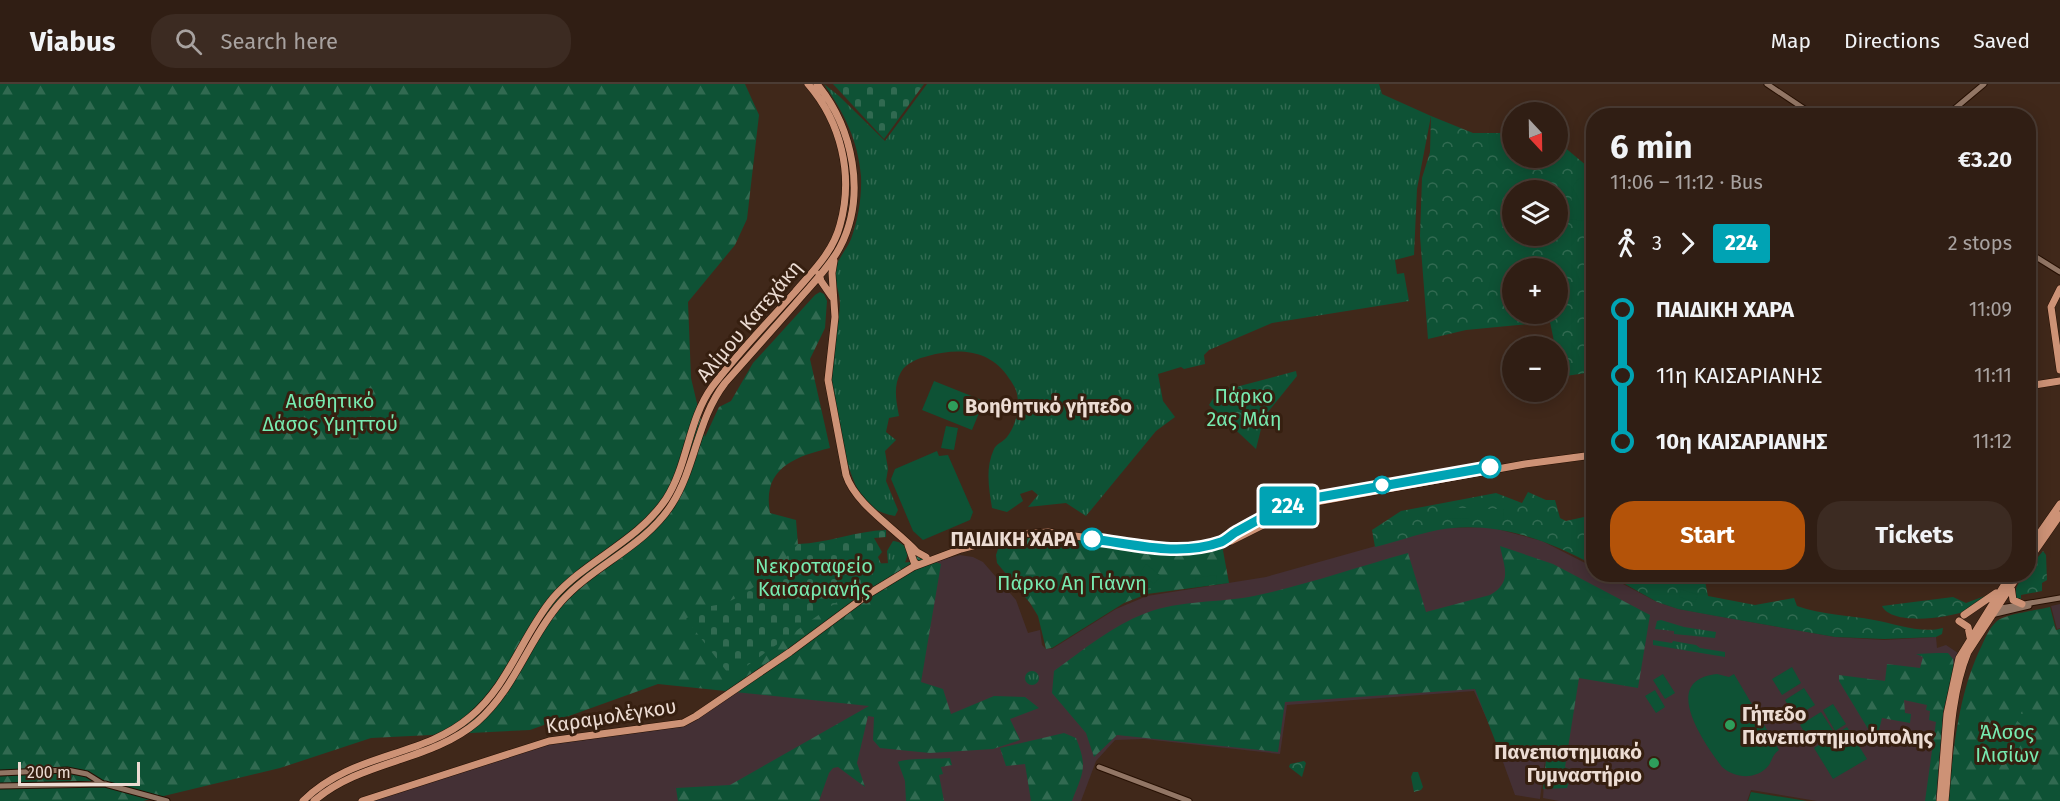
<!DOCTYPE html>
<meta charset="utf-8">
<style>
:root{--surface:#301e14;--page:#3c2b22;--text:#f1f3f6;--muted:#a8a2a0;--line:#4b3c34;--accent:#b45309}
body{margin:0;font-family:"Fira Sans",sans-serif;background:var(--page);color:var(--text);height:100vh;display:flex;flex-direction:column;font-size:22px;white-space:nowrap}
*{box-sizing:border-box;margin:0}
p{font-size:20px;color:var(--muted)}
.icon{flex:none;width:33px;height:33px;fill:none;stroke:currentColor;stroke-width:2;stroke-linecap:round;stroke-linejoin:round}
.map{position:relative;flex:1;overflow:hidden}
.side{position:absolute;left:1586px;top:24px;width:450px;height:474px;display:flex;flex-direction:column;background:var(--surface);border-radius:24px;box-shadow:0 3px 15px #0003,0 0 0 2px var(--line)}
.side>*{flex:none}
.badge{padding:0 12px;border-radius:4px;font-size:21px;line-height:39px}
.needle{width:39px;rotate:158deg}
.fabs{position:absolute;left:1502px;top:18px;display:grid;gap:12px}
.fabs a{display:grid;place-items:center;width:66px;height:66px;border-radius:50%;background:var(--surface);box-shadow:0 3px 15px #0003,0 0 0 2px var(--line);font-size:30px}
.scale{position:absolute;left:18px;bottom:15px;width:122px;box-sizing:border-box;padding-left:6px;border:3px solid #ecdcd3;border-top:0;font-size:16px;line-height:21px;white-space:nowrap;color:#ecdcd3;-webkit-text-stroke:4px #361f10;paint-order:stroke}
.map>.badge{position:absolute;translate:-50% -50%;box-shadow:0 0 0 3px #fff}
.legs{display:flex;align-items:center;gap:9px;height:66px;padding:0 24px;font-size:20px}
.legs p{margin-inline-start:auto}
.overview{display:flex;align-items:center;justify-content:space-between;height:102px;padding:0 24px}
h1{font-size:33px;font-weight:700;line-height:45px}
.button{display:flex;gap:12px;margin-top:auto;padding:12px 24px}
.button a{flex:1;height:69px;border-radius:24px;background:var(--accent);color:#fff;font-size:24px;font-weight:700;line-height:69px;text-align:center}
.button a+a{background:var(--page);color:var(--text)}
ul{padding:0 24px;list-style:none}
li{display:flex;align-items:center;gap:21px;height:66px;font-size:22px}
li i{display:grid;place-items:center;width:9px;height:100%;margin:0 8px;background:currentColor}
li i::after{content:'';width:15px;height:15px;margin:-8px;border:4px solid;border-radius:50%;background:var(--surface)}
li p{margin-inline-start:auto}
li:first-child i{background:linear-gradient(#0000 50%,currentColor 0)}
li:last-child i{background:linear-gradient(currentColor 50%,#0000 0)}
header{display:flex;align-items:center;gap:36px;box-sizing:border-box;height:84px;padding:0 30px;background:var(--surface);border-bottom:2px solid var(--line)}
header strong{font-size:28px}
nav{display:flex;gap:33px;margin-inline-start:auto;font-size:21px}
.search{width:420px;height:54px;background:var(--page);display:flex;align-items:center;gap:15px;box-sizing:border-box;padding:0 21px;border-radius:24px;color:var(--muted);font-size:22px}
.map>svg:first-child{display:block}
.education{fill:#443035}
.grass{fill:url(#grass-tufts)}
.forest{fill:url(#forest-firs)}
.cemetery{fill:url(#cemetery-stones)}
.park{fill:url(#park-crowns);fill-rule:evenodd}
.garden{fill:#0e5235}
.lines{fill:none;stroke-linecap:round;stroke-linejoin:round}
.minor-casing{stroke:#261003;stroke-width:7}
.major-casing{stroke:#261003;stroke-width:8}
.minor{stroke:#927665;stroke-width:5}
.major{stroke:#cd9276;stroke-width:7}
.line-1-casing{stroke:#fff;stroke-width:14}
.line-1{stroke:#00a3b4;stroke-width:9}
.leisure-dot{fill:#2e9e5b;stroke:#361f10;stroke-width:2}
.stop-1-dot{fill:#fff;stroke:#00a3b4;stroke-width:3}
.labels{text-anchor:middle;stroke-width:6;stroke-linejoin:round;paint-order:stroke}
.street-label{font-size:20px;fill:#ecdcd3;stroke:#361f10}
.park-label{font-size:20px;fill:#77eab0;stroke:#361f10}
.poi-label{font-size:20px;font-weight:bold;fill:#ecdcd3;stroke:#361f10;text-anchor:start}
.stop-label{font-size:20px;font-weight:bold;fill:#ecdcd3;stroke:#361f10;text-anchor:end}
</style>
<header>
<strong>Viabus</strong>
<div class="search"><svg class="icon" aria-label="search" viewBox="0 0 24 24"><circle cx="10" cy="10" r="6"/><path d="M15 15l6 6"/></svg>Search here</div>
<nav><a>Map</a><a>Directions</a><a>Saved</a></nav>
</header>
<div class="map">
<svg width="2060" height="717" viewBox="0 0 2060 717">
<defs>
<pattern id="grass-tufts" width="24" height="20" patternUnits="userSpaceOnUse" patternTransform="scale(1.5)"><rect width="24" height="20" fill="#0e5235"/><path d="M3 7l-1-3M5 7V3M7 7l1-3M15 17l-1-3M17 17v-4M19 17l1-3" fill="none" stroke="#316a51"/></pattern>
<pattern id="forest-firs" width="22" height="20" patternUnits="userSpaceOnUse" patternTransform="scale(1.5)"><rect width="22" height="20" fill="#0e5235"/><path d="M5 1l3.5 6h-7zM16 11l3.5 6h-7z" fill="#316a51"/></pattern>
<pattern id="cemetery-stones" width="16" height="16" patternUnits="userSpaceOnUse" patternTransform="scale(1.5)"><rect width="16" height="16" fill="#0e5235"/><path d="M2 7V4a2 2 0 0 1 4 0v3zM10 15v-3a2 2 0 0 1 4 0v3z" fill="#316a51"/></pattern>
<pattern id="park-crowns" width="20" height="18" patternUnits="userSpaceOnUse" patternTransform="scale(1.5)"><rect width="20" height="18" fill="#0e5235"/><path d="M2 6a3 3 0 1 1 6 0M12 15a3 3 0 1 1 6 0" fill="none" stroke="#316a51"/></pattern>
</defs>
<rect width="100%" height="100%" fill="#40281a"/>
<!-- education -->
<path class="education" d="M1490,443L1542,457L1593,483V490L1606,491L1657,518L1679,525L1835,553L1884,556L1936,553L1937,564L1946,561L1958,569L1944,626L1937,717H1817L1751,706L1747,717H1559L1543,714L1546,669L1540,715L1515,711L1503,678L1524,668H1534L1500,664L1474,607L1287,621L1280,670L1144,655L1115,656L1096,677L1081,717H373L565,654L685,640L919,482L960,471L973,473L983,478L1016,516L1028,549L1040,546L1042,561L1046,565H1052L1116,525L1147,512L1266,493L1440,444Z
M2060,520V544L2057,545L2051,522Z"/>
<!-- grass -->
<path class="grass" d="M824,0L839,12L885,57L927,0H1379L1382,10L1431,32L1417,105L1414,171L1395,176L1397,190L1404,189L1409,217L1272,239L1209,266L1204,271L1205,280L1184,285L1181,283L1158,290L1163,317L1175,333L1156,347L1086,432L1066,419L1028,423L1038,411L1032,406L1020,410L1023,417L1007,428L992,424C989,405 985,384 994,365C996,360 1003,358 1007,353C1016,342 1020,324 1017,310C1016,303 1010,296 1006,290C987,265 957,264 928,272C919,274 906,279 901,288C893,302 896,316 899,332L889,334L886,348L896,356L885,367L888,385L886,397L898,426L895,432C882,430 872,425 864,415C847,396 829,309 831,283C833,262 839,241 840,220C840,208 833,195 836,183C839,173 847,165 851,155C858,136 862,113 861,92C858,56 844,29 824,0Z
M893,457C906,458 911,469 904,480L888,479L887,467Z
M1661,536L1684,543L1716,548L1715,554L1674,550V547L1655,545L1657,537Z
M1653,556L1672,559L1673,557L1696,561L1700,564L1725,568V573L1653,561Z
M1025 594a7 7 0 1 1 14 0a7 7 0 1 1-14 0Z"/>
<!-- forest -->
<path class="forest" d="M0,0H745L759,31L747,135L735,161L688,218L691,294L705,353L719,323L731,317L753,279L815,211L820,208L824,210L827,217L825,244L810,275L830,364C793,373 762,385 770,429L796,436L798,461L845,481L913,478L917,471L941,480L921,598L943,605L951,630L994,612L1025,613L1039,624L1010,635L1020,656L993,665L930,669L880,664L873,656L874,633L868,632L857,679L865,703L838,683L833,684L829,689L819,717H678L676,704L730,701L869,622L658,600L530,646L371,654L280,684L143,717H0Z
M1049,453L1071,454L1187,468L1222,461L1229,499L1147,510L1124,519L1052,564L1046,565L1038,532L1030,519L997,479L996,471L999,462L1029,454Z
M1500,462L1553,480L1650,531L1638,604L1579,594L1565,683L1572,687L1567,704L1543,705L1547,667L1524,666L1503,677L1475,605L1285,618L1278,668L1117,651L1094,673L1086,649L1052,609L1054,587C1083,566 1112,542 1146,529C1180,516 1219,519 1254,512C1306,501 1357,483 1408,469L1426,528L1490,511C1513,498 1504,483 1500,462Z
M2050,523L2056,546L2060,545V717H1948C1954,663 1958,610 1982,561C1986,552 1990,543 1997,537C2005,530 2038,526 2050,523Z
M1937,569H1948L1953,575L1954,584L1943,629L1936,717H1925L1936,638L1929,636L1930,627L1926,626L1927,621L1904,616L1905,629L1911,630L1910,639L1882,634L1876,658L1839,597V591L1885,597L1887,580L1920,584L1923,573L1916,570Z
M1064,649L1076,654C1088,684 1083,688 1072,717H1031L1025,680L1006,682L1000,664Z
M950,674L952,681L941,683L943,690L939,691L944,717H906L905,697L898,678C905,674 939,675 950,674Z"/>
<!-- cemetery -->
<path class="cemetery" d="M833,0H924L884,55Z
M886,446V453L874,454L882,468L878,473L882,482L875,491L731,593L686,535C704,518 715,525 734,515C759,503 780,481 798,460C828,459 856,447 886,446Z"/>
<!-- park -->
<path class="park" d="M1431,32L1473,49H1512V74H1557V57L1593,87V288L1559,293L1557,262H1555L1550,238L1466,246L1428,255L1420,152L1422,94L1430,68ZM1512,106H1557V152H1512ZM1512,184H1557V230H1512Z
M1296,287L1297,292L1264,333L1256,365L1209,321L1217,308Z
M1528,408L1546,416H1555L1560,434L1566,437L1593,431V481C1547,455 1492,436 1438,446C1417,450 1396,458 1375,463L1372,446L1401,427L1496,409L1522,419Z
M2043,467L2046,471L2047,496L2042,499V507L2021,511V516H2016C2013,505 2019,499 2024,491L2028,490V485Z
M1137,491L1153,503L1142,507L1129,502Z
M1609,491H1639L1655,498L1704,492L1708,512L1755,521L1794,514L1797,522C1822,531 1848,531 1874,536C1896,540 1921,550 1943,544L1942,550L1936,553L1884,555L1835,553L1716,532L1678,525L1657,518Z
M1993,509C1985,515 1975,524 1966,527C1947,534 1892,542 1882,522L1953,513L1966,519Z
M2028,621L2037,630L2025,644L2015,635Z
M1304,677L1306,679L1302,693L1289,683L1290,680Z
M1413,688H1418L1423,703L1421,706L1414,708L1411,693Z"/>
<!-- garden -->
<path class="garden" d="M1579,94L1593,100V138L1568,135L1574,101Z
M934,297L984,317L972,346L922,326Z
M1245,320L1256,322L1253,341L1241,340Z
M946,342L958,344L954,366L941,364Z
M937,367L939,372L948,371L973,428L970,436L923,456L913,447L891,395L895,385Z
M1449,424H1469V434L1449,435Z
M1482,425H1504L1503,437H1482Z
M1146,480L1161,492L1154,500L1140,489Z
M1216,491L1217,500L1196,503L1195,494Z
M1681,505L1698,511L1695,518L1679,513Z
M1792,583L1801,599L1782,611L1772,595Z
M1663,590L1675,609L1665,615L1653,596Z
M1717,590L1729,593L1734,590L1779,666C1773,670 1773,674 1769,681C1757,696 1736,695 1722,683C1704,659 1659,596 1717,590Z
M1804,604L1815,621L1795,633L1785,616Z
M1655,606L1665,623L1656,629L1645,612Z
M1833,620L1846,640L1835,647L1823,626Z
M1821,628L1834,648L1812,661L1800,641Z
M1847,643L1867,675L1833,695L1814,664Z
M1751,708L1807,717H1748Z"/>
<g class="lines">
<defs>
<path id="minor" d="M1767,0L1815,32
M1946,32L1984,0
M2028,168L2060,188
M1995,525L2060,514
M1991,531L2029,522
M1099,683L1189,717
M0,689L67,686L87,690L103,700
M0,702L105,700L167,717"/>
<path id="major" d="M834,177L832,189L835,233L828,296L846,391C855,420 896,445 917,468L926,473
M819,190L821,197L832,213
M2060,205L2051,223L2060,286
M2028,302L2060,297
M1223,457L1238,447L1299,417L1356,406
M908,461L914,478L918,481
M2028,466L2060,420
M2028,477L2060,431
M2011,502L2013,516L2022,520
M1964,531L1996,509
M1959,537L1968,543L1970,553
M303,717C352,668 422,674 470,633C509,601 522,551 553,514C586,476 637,458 666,415C688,381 688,336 712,303C737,270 767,239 795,208C813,187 833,168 840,141C854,91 841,38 808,0
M314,717C361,676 430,678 477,638C515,605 528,556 560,519C593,481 645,463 672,420C696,382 697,335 725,299C748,273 771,247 795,220C810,202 829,184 840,163C867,111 853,44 817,0
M362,717L549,657L683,639L696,632L790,568L867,511L913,483L961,465L1017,450L1048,448L1163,465L1183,466L1201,463L1231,457L1305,420L1525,380L1593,371
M1940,717L1947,630L1959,574L2011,490
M1945,717C1950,668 1949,615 1968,568L2019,490"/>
</defs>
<!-- minor casing -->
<use href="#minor" class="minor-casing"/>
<!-- major casing -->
<use href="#major" class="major-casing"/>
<!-- minor -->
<use href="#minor" class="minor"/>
<!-- major -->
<use href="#major" class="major"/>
</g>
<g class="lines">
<defs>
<path id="line-1" d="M1092,455C1134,460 1179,473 1221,458C1226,456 1231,451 1236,448C1257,437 1280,422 1303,416L1490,383"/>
</defs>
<!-- line-1 casing -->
<use href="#line-1" class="line-1-casing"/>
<!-- line-1 -->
<use href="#line-1" class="line-1"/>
</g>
<!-- markers -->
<g class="leisure-dot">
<circle cx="953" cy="322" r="6"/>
<circle cx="1730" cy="641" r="6"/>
<circle cx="1654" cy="679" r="6"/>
</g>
<g class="stop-1-dot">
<circle cx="1490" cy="383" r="10"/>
<circle cx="1382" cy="401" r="8"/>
<circle cx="1092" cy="455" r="10"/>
</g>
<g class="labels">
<!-- street labels -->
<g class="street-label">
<text transform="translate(749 237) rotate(-50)" y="7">Αλίμου Κατεχάκη</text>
<text transform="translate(611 632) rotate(-9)" y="7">Καραμολέγκου</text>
</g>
<!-- park labels -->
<g class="park-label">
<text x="1244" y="319">Πάρκο<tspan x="1244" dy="23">2ας Μάη</tspan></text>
<text x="330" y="324">Αισθητικό<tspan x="330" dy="23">Δάσος Υμηττού</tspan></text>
<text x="814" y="489">Νεκροταφείο<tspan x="814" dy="23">Καισαριανής</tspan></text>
<text x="1072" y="506">Πάρκο Αη Γιάννη</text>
<text x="2007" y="655">Άλσος<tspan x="2007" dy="23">Ιλισίων</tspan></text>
</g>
<!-- poi labels -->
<g class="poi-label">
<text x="965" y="329">Βοηθητικό γήπεδο</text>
<text x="1742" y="637">Γήπεδο<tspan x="1742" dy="23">Πανεπιστημιούπολης</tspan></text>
<text x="1642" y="675" text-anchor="end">Πανεπιστημιακό<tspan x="1642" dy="23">Γυμναστήριο</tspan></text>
</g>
<!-- stop labels -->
<g class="stop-label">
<text x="1076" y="462">ΠΑΙΔΙΚΗ ΧΑΡΑ</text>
</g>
</g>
</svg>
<div class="fabs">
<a><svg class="needle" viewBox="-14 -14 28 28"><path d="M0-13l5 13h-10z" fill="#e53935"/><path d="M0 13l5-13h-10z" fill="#a8a2a0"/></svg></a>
<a><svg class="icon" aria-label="layers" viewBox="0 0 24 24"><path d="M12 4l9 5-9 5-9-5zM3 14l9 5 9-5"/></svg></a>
<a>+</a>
<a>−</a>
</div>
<div class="scale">200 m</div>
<b class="badge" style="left:1288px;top:422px;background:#00a3b4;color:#fff">224</b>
<section class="side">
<div class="overview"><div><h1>6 min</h1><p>11:06 – 11:12 · Bus</p></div><b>€3.20</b></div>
<div class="legs"><svg class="icon" aria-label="walk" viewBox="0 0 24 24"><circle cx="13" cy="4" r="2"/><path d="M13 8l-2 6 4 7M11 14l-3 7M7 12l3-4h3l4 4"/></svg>3<svg class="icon" aria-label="forward" viewBox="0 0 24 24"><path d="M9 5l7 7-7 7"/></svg><b class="badge" style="background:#00a3b4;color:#fff">224</b><p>2 stops</p></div>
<ul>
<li><i style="color:#00a3b4"></i><b>ΠΑΙΔΙΚΗ ΧΑΡΑ</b><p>11:09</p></li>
<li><i style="color:#00a3b4"></i><span>11η ΚΑΙΣΑΡΙΑΝΗΣ</span><p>11:11</p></li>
<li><i style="color:#00a3b4"></i><b>10η ΚΑΙΣΑΡΙΑΝΗΣ</b><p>11:12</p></li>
</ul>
<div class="button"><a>Start</a><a>Tickets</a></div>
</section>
</div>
